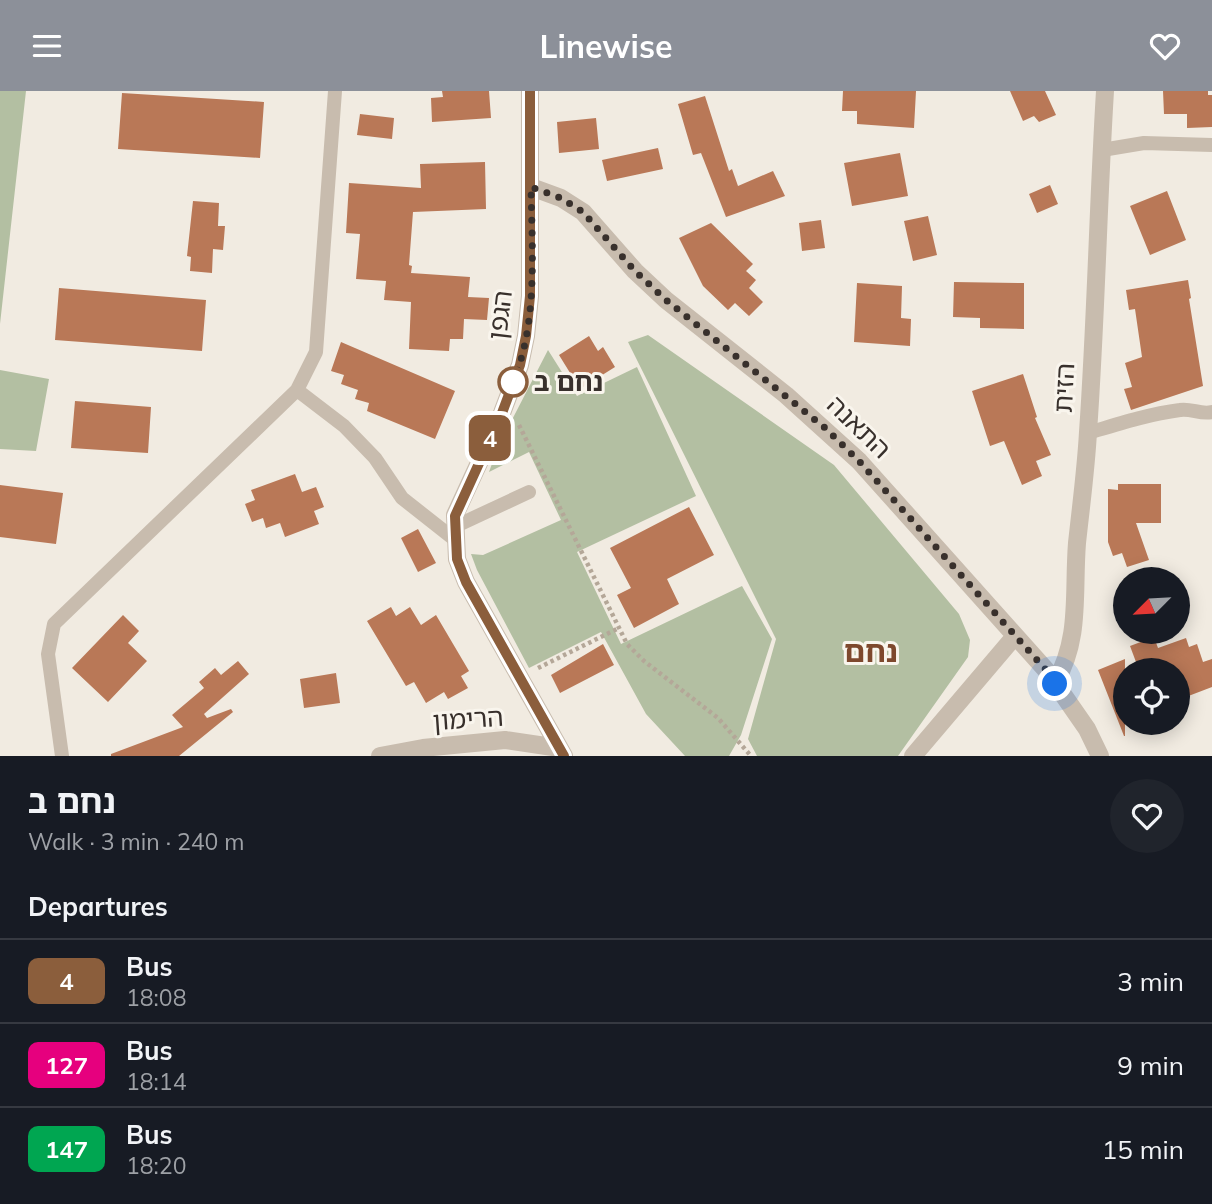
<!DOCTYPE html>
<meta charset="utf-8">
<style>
:root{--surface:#171b24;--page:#20242c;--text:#f1f3f6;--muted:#9ea1a6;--line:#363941;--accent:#8c9099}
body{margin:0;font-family:Mulish,"Noto Sans Hebrew",sans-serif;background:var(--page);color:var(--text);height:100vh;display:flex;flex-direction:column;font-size:26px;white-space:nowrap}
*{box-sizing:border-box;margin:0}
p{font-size:23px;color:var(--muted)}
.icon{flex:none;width:38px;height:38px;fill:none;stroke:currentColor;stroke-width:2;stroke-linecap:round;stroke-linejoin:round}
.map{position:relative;height:665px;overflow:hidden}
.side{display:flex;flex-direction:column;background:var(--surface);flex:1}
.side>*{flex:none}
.badge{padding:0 14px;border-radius:10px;font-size:24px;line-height:46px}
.needle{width:46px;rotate:246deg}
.fabs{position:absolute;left:1113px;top:476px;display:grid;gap:14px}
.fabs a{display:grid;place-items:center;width:77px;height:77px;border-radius:50%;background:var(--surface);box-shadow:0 4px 18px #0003;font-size:35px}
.you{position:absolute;width:35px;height:35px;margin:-18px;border:5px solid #fff;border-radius:50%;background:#1a73e8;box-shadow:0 0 0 10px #1a73e833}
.map>.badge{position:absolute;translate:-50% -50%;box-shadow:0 0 0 4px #fff}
h2{padding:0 28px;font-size:26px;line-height:63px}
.round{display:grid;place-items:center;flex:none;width:74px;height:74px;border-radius:37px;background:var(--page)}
.headline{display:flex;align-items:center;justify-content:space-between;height:119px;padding:0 28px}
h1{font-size:33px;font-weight:700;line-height:52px}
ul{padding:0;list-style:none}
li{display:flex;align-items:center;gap:21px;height:84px;padding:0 28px;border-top:2px solid var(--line)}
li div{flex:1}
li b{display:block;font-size:26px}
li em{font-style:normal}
li .badge{min-width:77px;font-weight:700;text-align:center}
header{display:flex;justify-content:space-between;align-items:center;height:91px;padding:0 28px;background:var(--accent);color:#fff;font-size:32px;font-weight:700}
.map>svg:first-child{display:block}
.green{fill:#b3bfa2}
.building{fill:#b97857}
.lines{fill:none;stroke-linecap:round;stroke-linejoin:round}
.path{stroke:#b4a798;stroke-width:4.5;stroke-dasharray:3.5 3.5;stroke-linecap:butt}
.lane{stroke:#c8bcae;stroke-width:14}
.street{stroke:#c8bcae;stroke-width:18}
.line-casing{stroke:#fff;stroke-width:16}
.line{stroke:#8b5e3c;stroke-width:10}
.walk{stroke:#38302c;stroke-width:7;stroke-dasharray:0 12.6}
.stop-dot{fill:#fff;stroke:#8b5e3c;stroke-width:3.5}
.labels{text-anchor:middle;stroke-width:6;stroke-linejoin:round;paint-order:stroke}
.street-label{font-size:26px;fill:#38302c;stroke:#f9f5ed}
.stop-label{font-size:26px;font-weight:bold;fill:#38302c;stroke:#f9f5ed;text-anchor:start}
.quarter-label{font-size:30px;font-weight:bold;fill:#7e482d;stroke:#f9f5ed}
</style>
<header><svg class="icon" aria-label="menu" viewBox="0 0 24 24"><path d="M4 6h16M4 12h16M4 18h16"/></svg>Linewise<svg class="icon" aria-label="heart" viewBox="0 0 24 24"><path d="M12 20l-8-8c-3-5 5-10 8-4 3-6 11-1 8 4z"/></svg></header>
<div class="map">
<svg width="1212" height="665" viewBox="0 0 1212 665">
<rect width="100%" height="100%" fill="#f1ebe1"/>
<!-- green -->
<path class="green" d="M0,0H26L0,233Z
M648,244L834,374L959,523L970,549L968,566L898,665H757L748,648L776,548L628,251Z
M548,259L577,305L637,276L696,405L577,461L621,553L742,495L772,548L741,644L729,665H685L646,623L601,541L529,577L477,479L471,463L483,464L561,429L529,361L489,381L498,356Z
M0,279L49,288L36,360L0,358Z"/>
<!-- building -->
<path class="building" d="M442,0H489L491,27L432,31L431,7L443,6Z
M843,0H916L914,37L857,33V20H842Z
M1010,0H1045L1056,24L1039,31L1034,25L1023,30Z
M1163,0H1208V4H1212V36L1187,37V23H1164Z
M122,2L264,11L260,67L118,58Z
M705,5L729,80L732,78L738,95L773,80L785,105L726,126L701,62L693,64L678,13Z
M360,23L394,27L392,48L357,44Z
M596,27L599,58L559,62L557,31Z
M658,57L663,78L607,90L602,69Z
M900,62L908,105L852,115L844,72Z
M485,71L486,118L413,121L409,174L412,175L411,182L470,186L468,206L489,207L487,229L464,228L463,248H450L449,260L409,258L411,211L384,209L386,190L356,188L360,143L346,142L349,92L421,97L420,73Z
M1050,94L1058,113L1037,122L1029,103Z
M1167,100L1186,149L1150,164L1130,115Z
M193,110L219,112L218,135H225L223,159L213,158L212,182L190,180L191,166L187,165Z
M928,125L937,164L913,170L904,130Z
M821,129L825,157L802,160L799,132Z
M711,132L753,173L746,180L756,189L749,197L763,211L749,225L735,212L728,219L703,195L679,147Z
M1188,189L1191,207L1189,208L1203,295L1131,319L1124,298L1132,296L1125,272L1142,266L1135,218L1129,219L1126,199Z
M954,191L1024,192V238L980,237V227L953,226Z
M857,192L902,195L901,227L911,228L910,255L854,251Z
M59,197L206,209L202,260L55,249Z
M589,245L598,260L603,256L615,276L580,298L559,264Z
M341,251L455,300L435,348L367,320L369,312L355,308L358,299L341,293L344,284L331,280Z
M1023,283L1037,326L1035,327L1051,364L1036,370L1042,385L1022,394L1004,350L990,355L972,300Z
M75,310L151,316L148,362L71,357Z
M295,383L302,401L316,396L324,416L314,420L319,433L285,446L280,432L266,437L263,427L252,431L245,413L255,409L251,399Z
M1118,393H1161V432H1136L1149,469L1127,476L1122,462L1113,465L1108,451V398L1118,399Z
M0,394L63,402L56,453L0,446Z
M689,416L714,464L667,488L679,513L634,537L617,504L631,497L610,457Z
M418,438L436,472L418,481L401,447Z
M391,516L396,525L410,516L421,534L436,524L469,580L461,585L468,597L448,608L444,601L426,612L414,591L406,595L367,530Z
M123,524L139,540L128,552L147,570L108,611L72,577Z
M1154,546L1158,557L1186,547L1189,556L1197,553L1203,571L1212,568V596L1178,609V579H1139L1130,555Z
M603,553L614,574L560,602L551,584Z
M1125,568V645H1124L1098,579Z
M238,570L249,583L204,623L207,627L231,618L233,621L179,665H111V663L183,636L172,624L204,597L199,591L215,577L221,584Z
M336,582L340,612L304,617L300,588Z"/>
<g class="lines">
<!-- path -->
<path class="path" d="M519,334L627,553L644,570L718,627L751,665
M538,577L619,537"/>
<!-- lane -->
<path class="lane" d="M1102,59L1144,52L1212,54
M297,299L344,335L375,367L402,407L454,448
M1088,342C1118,333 1149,323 1180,319C1191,317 1201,324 1212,321
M454,436L529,401
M62,665L48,563L54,533L297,299L316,261L335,0"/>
<!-- street -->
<path class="street" d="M530,0V205L526,245L520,274L502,322L455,424L457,468L466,491L564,665
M531,96L561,107L583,121L635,180L666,209L786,304L859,370L1046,579L1087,638L1100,665
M1055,592C1081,547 1073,503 1077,452C1081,415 1086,378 1088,341C1096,228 1098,114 1105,0
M380,665L423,657L505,649L559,657
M913,665L1015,545"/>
</g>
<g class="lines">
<defs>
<path id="line" d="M530,0V205L526,245L520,274L502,322L455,425L457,468L466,491L564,665"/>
</defs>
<!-- line casing -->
<use href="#line" class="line-casing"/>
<!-- line -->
<use href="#line" class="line"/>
<!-- walk -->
<path class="walk" d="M513,291C538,232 532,159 531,96L561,107L583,121L635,180L666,209L824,336L859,370L1046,579L1055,593"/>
</g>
<!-- markers -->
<circle class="stop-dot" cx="513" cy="291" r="14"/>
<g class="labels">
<!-- street labels -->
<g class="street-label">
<text transform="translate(500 224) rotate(-83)" y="9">הגפן</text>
<text transform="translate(1064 297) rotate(-87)" y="9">הזית</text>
<text transform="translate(859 336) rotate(44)" y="9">התאנה</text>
<text transform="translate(468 628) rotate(-4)" y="9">הרימון</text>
</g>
<!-- stop labels -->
<g class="stop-label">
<text x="534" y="300">נחם ב</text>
</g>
<!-- quarter labels -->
<g class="quarter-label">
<text x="871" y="571">נחם</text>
</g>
</g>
</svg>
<div class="fabs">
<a><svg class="needle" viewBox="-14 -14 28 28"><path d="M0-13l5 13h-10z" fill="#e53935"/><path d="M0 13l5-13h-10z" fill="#9ea1a6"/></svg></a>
<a><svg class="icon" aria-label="locate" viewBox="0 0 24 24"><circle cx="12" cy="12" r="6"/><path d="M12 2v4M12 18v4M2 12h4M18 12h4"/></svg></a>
</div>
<div class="you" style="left:1055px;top:593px"></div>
<b class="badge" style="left:490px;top:347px;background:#8b5e3c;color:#fff">4</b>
</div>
<section class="side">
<div class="headline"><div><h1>נחם ב</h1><p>Walk · 3 min · 240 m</p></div><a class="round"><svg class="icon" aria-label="heart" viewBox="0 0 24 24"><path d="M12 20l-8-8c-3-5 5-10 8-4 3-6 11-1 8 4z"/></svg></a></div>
<h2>Departures</h2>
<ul>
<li><span class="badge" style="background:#8b5e3c;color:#fff">4</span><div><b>Bus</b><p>18:08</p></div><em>3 min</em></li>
<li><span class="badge" style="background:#e6007e;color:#fff">127</span><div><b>Bus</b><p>18:14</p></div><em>9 min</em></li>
<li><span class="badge" style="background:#00a651;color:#fff">147</span><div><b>Bus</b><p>18:20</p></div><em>15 min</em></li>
</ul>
</section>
